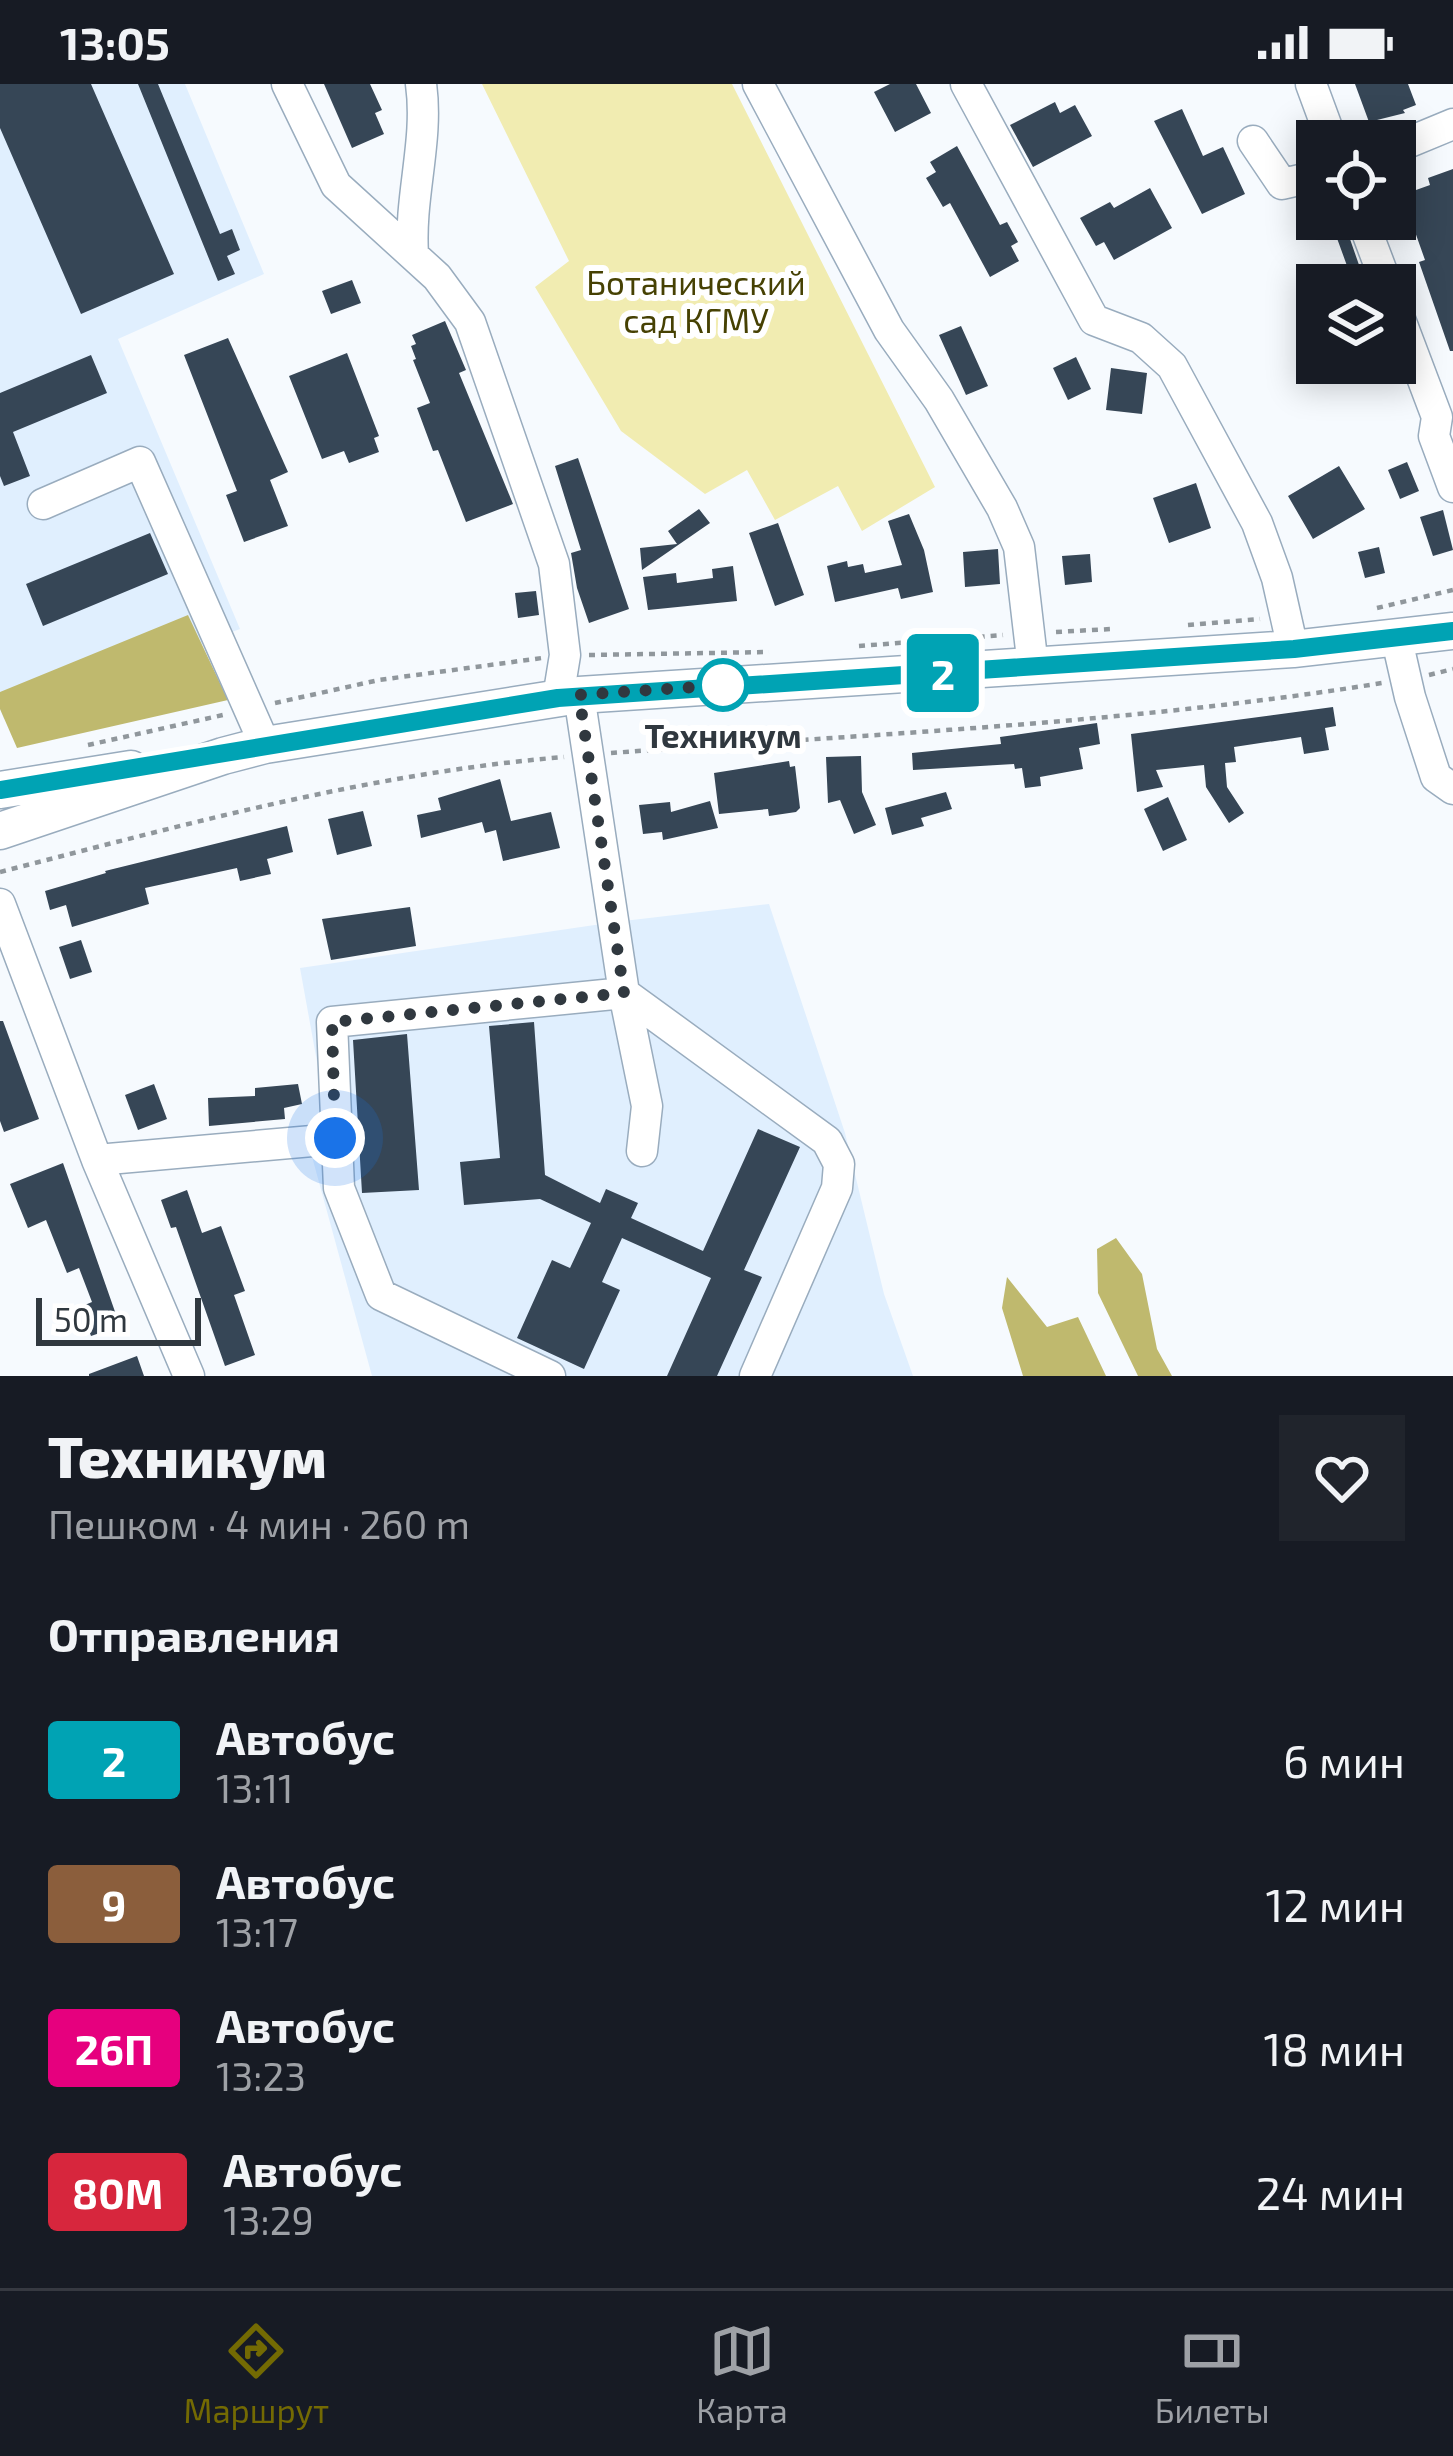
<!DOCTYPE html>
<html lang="ru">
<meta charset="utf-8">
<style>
:root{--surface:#171b24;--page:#20242c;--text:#f1f3f6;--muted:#9ea1a6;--line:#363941;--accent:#736a03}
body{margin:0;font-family:"Exo 2",sans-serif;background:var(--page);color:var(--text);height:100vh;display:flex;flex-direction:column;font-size:45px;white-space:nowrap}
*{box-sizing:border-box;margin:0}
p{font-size:39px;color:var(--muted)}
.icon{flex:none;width:66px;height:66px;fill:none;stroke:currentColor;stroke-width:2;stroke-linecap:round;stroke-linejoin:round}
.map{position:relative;height:1292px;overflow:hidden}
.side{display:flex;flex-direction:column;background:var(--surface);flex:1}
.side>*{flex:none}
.badge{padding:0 24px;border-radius:9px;font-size:42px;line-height:78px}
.controls{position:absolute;left:1296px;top:36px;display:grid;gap:24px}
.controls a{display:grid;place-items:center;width:120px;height:120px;border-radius:0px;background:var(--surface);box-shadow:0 6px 30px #0003;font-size:60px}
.scale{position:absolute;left:36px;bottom:30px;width:165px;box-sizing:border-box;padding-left:12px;border:6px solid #30383f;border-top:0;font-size:33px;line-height:42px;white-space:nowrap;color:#30383f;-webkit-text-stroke:9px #fff;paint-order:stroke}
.you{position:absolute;width:60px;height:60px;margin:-30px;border:9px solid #fff;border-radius:50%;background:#1a73e8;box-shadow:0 0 0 18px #1a73e833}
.map>.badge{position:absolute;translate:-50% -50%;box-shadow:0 0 0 6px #fff}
h2{padding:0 48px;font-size:45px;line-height:108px}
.round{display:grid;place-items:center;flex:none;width:126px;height:126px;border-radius:0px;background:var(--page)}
.overview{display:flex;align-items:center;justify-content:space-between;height:204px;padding:0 48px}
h1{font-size:57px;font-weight:800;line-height:90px}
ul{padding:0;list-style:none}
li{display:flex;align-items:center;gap:36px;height:144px;padding:0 48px}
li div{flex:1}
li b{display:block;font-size:45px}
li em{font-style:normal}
li .badge{min-width:132px;font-weight:700;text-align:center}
.status{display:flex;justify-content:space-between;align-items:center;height:84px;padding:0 60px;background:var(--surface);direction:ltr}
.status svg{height:33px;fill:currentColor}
.tabs{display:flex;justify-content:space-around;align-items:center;height:168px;border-top:3px solid var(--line);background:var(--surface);font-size:33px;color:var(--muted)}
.tabs a{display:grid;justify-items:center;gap:6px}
.tabs .on{color:var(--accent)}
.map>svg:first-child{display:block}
.built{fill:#e0effe}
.green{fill:#f1ecb1}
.forest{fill:#bfb96e}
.building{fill:#364656}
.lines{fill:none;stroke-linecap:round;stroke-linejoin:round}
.minor-casing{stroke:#99acbe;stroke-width:33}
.major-casing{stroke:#99acbe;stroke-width:39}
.path{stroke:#90979c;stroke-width:4.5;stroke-dasharray:6 6;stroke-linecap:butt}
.minor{stroke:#fff;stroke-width:30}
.major{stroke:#fff;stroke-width:36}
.line-casing{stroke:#fff;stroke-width:27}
.line{stroke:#00a3b4;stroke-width:18}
.walk{stroke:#30383f;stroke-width:12;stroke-dasharray:0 21.6}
.stop-dot{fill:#fff;stroke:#00a3b4;stroke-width:6}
.labels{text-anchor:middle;stroke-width:12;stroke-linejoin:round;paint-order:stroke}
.park-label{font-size:33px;fill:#464103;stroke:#fff}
.stop-label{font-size:33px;font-weight:bold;fill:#30383f;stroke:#fff}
</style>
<div class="status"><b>13:05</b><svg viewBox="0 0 49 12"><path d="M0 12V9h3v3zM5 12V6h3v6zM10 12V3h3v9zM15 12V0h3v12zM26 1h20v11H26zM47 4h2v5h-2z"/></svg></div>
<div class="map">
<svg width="1453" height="1292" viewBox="0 0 1453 1292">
<rect width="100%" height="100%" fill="#f6fafe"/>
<!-- built -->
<path class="built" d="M0,0H185L264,190L118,255L240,545L4,635L0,625Z
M769,820L845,1049L884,1210L913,1292H372L311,1069L325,1022L300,884L615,838Z"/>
<!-- green -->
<path class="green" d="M482,0H732L935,403L862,447L838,402L775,436L747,386L705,410L621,347L535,203L569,177Z"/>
<!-- forest -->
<path class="forest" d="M188,531L228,616L17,664L0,625V608Z
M1116,1154L1142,1190L1157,1265L1172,1292H1138L1098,1209L1097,1165Z
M1007,1193L1047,1243L1078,1233L1106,1292H1023L1002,1224Z"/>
<!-- building -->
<path class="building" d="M0,0H91L174,190L81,230L0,44Z
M138,0H158L220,150L232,145L240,166L227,172L235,190L218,197Z
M324,0H370L382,26L375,29L384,50L352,64Z
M890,0H916L931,29L895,48L874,8Z
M1355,0H1408L1416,21L1403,26L1405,29L1369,38Z
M1055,18L1060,29L1075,21L1092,52L1033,83L1010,41Z
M1182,25L1203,72L1223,63L1245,110L1202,130L1154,37Z
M957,62L1000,141L1007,138L1018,158L1011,162L1019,177L990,193L950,119L943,123L926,94L936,88L930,78Z
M1453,85V267H1450L1419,178L1425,176L1402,111L1430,101L1428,94Z
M1150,104L1172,144L1114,176L1104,158L1096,162L1080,134L1110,118L1114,124Z
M1330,135H1343L1366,201H1354Z
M352,196L361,219L331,230L322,207Z
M445,237L466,286L459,289L513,420L466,438L438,366L433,367L417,324L430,319L413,276L416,275L411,262L416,260L412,251Z
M961,242L988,302L966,311L939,251Z
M228,254L288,388L270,396L288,442L244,458L226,411L237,407L184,271Z
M347,269L379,352L374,354L379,368L349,379L344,367L322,375L289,292Z
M91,271L107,309L13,348L30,392L4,402L0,392V309Z
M1076,273L1091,305L1068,316L1053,284Z
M1111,284L1147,289L1142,330L1106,326Z
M578,374L629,525L589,539L577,504L571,469L581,466L555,382Z
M1407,378L1419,407L1400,415L1388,386Z
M1339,382L1365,425L1313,455L1288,412Z
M1196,399L1211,444L1169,459L1153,414Z
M699,425L710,439L642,486L640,464L677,460L668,447Z
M1443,426L1453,466L1433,472L1420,433Z
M909,430L924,466L933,508L901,515L898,504L835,518L827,482L847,477L848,483L863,480L865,489L902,481L888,437Z
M778,439L804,511L775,522L749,449Z
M150,449L168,490L43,542L26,500Z
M1379,463L1385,489L1365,494L1358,468Z
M998,465L1000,500L965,503L963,468Z
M1090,470L1092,498L1065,501L1062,472Z
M733,482L737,517L648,526L643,493L676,489L677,499L713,494L712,485Z
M536,507L539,531L518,534L515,509Z
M1333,623L1336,642L1325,644L1329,666L1304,670L1301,653L1234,663L1236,678L1225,679L1227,703L1244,729L1229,739L1206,703L1204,681L1156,686L1163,703L1137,708L1131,650Z
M1097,639L1100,660L1079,664L1083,685L1040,693L1041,702L1025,704L1022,684L1015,685L1014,680L913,686L912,669L1001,660L1000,653Z
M861,672L862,708L876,741L854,750L840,716L828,719L826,673Z
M789,677L790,683L795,682L800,724L796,728L769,732L768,725L719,730L714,689Z
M500,695L511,737L551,728L560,764L503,777L496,746L485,749L482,738L421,754L417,731L441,726L438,714Z
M946,708L952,725L921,734L924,742L892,751L885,724Z
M1168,713L1187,756L1163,767L1144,725Z
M710,717L718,744L663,756L662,748L643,750L639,721L670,718L671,728Z
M363,727L372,762L337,771L328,735Z
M287,742L293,768L267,775L271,790L240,797L237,784L145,804L149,820L72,843L66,821L50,826L45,807L106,789L105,787Z
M410,823L416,862L331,876L322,835Z
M81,856L92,888L70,895L59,863Z
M0,937H3L39,1035L4,1048L0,1037Z
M534,938L545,1091L600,1119L606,1105L638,1119L631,1134L703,1167L758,1045L800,1063L744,1186L762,1193L717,1292H667L711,1194L622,1154L602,1198L620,1206L584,1285L517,1254L552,1176L570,1184L591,1139L540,1115L464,1121L460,1078L500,1074L489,942Z
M407,950L419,1106L362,1109L353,956Z
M154,1000L167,1035L138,1046L125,1011Z
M298,1000L302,1020L284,1024L285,1035L209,1042L208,1014L255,1012V1004Z
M63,1079L120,1242L91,1252L80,1223L92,1218L79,1184L67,1189L46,1136L28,1144L10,1100Z
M187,1106L202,1149L221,1142L245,1207L234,1211L255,1271L225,1282L176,1143L171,1144L161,1116Z
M137,1272L144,1292H89V1290Z"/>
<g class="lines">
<defs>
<path id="minor" d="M287,0L336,101L437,193L470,238L554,480L565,571L558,614
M758,0L889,246L939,316L1002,424L1019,463L1033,583
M966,0L1094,236L1141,254L1172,282L1257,439L1277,494L1293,565
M1311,0L1332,57
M1253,57L1282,100L1317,92
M1395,64L1453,40
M1362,135L1387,201
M413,170C409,113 429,56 421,0
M1395,222L1437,333L1434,352L1453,403
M43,420L140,378L265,661
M1397,556L1410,613L1436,693L1453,705
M579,611L624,909L647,1022L642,1067
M0,820L97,1076L189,1292
M97,1076L335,1055
M550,1292L381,1211L339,1104L332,938L624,909L827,1057L839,1080L837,1104L755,1292"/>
<path id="major" d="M0,706L131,685
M0,747L223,672L265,661L579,611L1293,565L1453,547"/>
</defs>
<!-- minor casing -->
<use href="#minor" class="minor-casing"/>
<!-- major casing -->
<use href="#major" class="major-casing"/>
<!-- path -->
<path class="path" d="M1377,524L1453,506
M1188,541L1260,535
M1056,548L1111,545
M859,562L1003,551
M589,571L769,568
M1429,591L1453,585
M275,619L379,596L542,574
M88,661L223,631
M611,669C868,650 1128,640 1382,599
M0,788C187,740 371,689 564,673"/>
<!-- minor -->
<use href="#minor" class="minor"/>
<!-- major -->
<use href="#major" class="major"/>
</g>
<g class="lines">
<defs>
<path id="line" d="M0,706L558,614L1294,565L1453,547"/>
</defs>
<!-- line casing -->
<use href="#line" class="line-casing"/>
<!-- line -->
<use href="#line" class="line"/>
<!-- walk -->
<path class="walk" d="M335,1054L332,938L624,909L579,611L723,601"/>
</g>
<!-- markers -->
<circle class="stop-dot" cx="723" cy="601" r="24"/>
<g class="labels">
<!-- park labels -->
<g class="park-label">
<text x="696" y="211">Ботанический<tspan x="696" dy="38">сад КГМУ</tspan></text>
</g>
<!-- stop labels -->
<g class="stop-label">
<text x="723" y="664">Техникум</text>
</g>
</g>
</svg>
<div class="controls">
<a><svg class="icon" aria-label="locate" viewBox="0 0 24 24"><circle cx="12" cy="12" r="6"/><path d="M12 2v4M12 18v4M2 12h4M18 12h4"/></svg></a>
<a><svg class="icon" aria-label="layers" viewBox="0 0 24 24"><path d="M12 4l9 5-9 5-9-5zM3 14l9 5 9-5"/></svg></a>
</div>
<div class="scale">50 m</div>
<div class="you" style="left:335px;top:1054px"></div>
<b class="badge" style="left:943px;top:589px;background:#00a3b4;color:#fff">2</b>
</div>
<section class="side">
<div class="overview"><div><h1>Техникум</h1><p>Пешком · 4 мин · 260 m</p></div><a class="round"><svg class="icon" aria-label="heart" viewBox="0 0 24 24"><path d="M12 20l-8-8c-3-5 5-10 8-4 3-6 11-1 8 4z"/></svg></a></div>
<h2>Отправления</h2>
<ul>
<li><span class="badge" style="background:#00a3b4;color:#fff">2</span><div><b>Автобус</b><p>13:11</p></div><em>6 мин</em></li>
<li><span class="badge" style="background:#8b5e3c;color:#fff">9</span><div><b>Автобус</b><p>13:17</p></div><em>12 мин</em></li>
<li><span class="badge" style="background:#e6007e;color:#fff">26П</span><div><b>Автобус</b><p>13:23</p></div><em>18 мин</em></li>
<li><span class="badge" style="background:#d7263d;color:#fff">80М</span><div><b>Автобус</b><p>13:29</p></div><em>24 мин</em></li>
</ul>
</section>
<nav class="tabs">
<a class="on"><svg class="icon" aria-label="directions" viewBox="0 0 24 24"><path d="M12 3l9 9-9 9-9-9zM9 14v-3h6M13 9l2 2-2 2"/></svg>Маршрут</a>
<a><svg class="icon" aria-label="map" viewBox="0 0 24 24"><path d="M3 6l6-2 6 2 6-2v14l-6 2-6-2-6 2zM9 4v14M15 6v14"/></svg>Карта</a>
<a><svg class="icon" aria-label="tickets" viewBox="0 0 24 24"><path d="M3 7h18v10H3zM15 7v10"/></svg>Билеты</a>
</nav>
